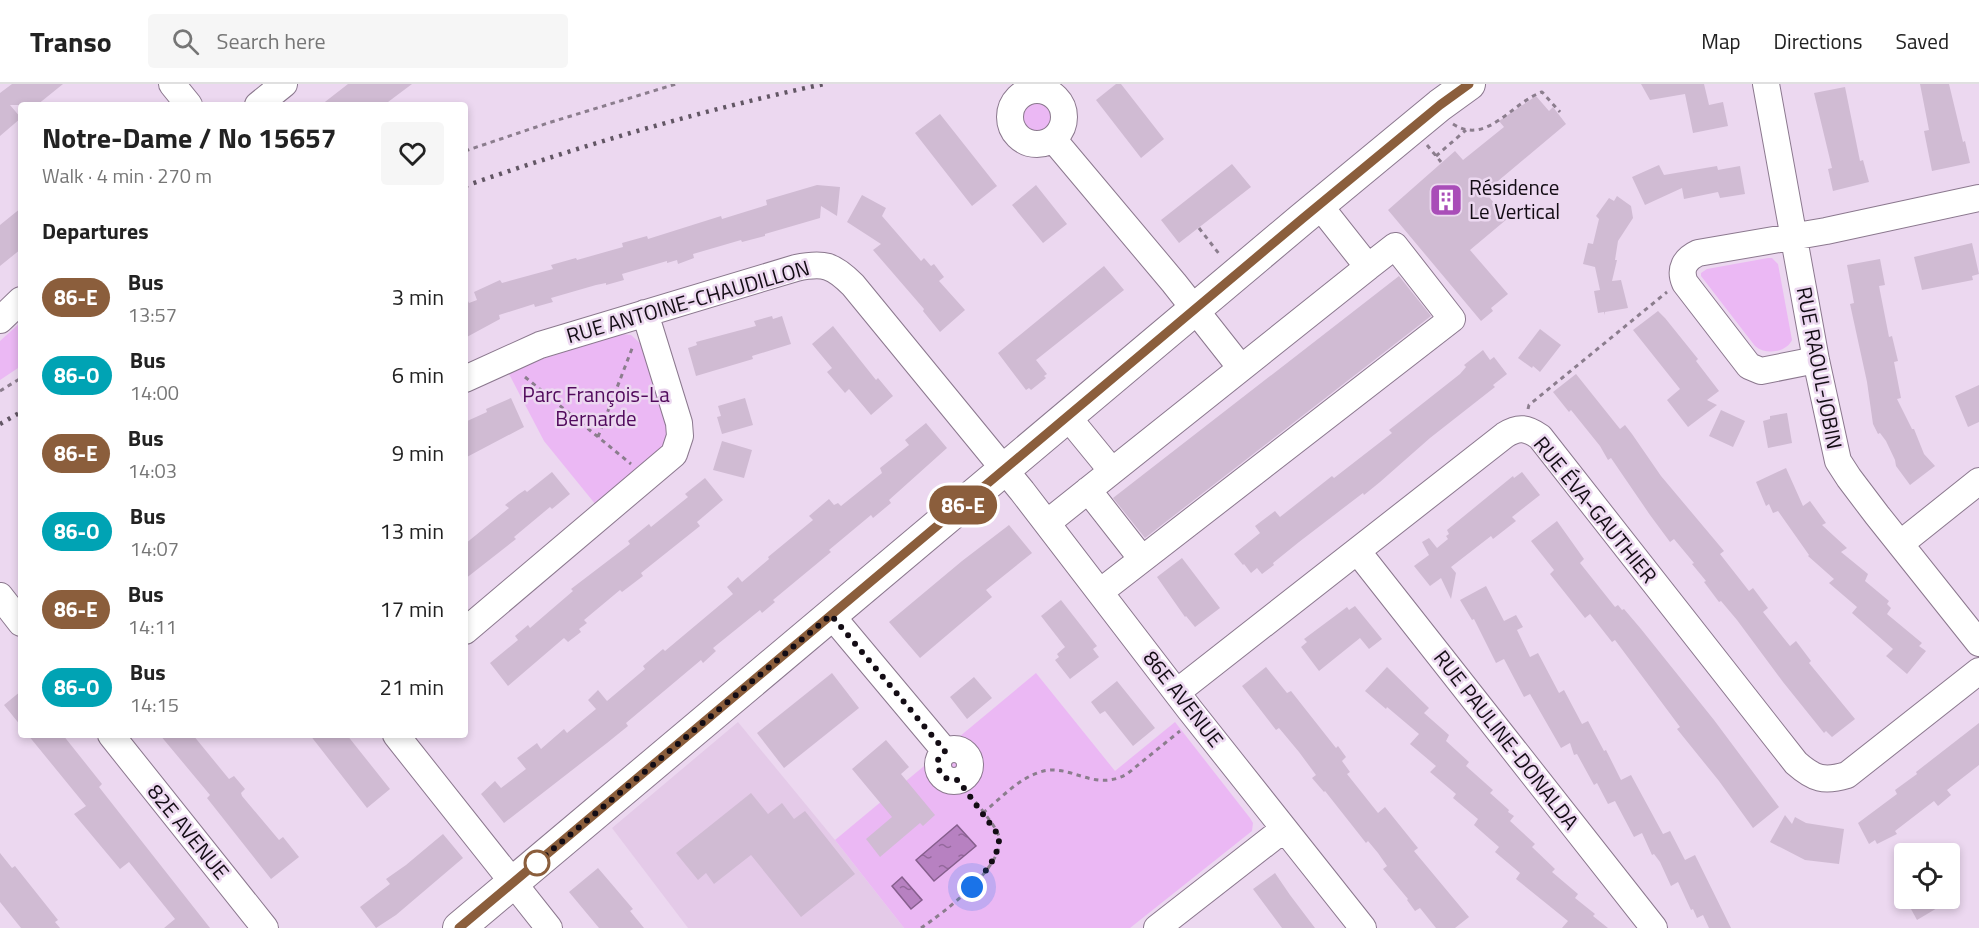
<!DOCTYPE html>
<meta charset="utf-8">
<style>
:root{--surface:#fff;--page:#f6f6f6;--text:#222;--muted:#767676;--line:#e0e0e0}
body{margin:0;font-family:"Titillium Web",sans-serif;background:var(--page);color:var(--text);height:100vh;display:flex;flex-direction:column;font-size:22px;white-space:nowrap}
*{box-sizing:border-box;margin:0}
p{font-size:20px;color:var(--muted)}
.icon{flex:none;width:33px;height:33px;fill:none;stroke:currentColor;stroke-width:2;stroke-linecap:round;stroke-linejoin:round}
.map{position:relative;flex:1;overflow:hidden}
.details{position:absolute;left:18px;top:18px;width:450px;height:636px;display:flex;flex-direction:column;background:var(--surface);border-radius:6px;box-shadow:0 3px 9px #0003}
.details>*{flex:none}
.badge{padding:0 12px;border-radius:20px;font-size:21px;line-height:39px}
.controls{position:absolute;left:1894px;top:759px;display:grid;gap:12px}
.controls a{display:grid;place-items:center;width:66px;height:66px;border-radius:6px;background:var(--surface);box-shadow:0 3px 9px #0003;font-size:30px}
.you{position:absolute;width:30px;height:30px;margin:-15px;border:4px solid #fff;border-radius:50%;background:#1a73e8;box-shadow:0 0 0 9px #1a73e833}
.map>.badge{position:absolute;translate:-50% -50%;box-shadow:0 0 0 3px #fff}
h2{padding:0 24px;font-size:22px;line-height:54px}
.round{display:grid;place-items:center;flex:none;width:63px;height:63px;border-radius:6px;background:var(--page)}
.overview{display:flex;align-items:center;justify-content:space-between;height:102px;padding:0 24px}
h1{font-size:28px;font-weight:700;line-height:45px}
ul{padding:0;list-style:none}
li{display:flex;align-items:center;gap:18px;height:78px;padding:0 24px}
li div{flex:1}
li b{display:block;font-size:22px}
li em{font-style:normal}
li .badge{min-width:66px;font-weight:700;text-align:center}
header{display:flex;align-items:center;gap:36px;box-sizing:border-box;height:84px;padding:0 30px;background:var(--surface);border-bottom:2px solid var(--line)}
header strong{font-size:28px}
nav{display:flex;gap:33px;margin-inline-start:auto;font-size:21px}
.search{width:420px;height:54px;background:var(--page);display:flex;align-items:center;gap:15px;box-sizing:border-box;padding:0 21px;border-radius:6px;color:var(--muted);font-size:22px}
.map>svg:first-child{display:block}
.built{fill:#e4cae8}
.green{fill:#ebb8f4}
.water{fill:url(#water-ripples);stroke:#865e8d;stroke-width:1.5}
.building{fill:#d0bbd3}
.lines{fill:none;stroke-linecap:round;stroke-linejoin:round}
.minor-casing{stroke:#8b788e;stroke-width:28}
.major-casing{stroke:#8b788e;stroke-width:34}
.path{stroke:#8b7d8d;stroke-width:3;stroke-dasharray:4.5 4.5;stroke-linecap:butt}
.minor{stroke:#fff;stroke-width:26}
.major{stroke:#fff;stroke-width:32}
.rail{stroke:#625664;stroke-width:4.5;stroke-dasharray:3 6;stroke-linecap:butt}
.line-casing{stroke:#fff;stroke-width:14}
.line{stroke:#8b5e3c;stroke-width:9}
.walk{stroke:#130c14;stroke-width:6;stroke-dasharray:0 10.8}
.stop-dot{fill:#fff;stroke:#8b5e3c;stroke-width:3}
.labels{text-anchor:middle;stroke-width:5;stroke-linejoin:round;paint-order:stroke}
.poi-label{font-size:21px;fill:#130c14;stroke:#ecd8f0;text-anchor:start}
.street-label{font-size:21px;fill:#130c14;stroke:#ecd8f0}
.park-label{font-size:21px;fill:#510a5c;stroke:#ecd8f0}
</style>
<header>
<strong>Transo</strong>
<div class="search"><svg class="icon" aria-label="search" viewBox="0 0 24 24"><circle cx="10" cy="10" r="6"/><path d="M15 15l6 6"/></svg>Search here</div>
<nav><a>Map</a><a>Directions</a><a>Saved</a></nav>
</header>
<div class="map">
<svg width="1979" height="844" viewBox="0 0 1979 844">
<defs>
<pattern id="water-ripples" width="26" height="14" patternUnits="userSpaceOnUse" patternTransform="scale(1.5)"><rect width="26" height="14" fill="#b781c1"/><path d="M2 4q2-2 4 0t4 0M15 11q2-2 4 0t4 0" fill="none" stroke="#94689c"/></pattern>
</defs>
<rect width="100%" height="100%" fill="#ecd8f0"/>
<!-- built -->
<path class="built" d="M738,638L835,756L904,844H688L612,744Z"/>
<!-- green -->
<path class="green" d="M1019 34a18 18 0 1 1 36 0a18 18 0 1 1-36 0Z
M1768,174H1772L1778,180L1792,256C1786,269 1765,271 1755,262L1701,192V189L1707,185Z
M21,238V282L0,296V257Z
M622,250L631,251L641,260L665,336C667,346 667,352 664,362L596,421L544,357L509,290L542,275Z
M1036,589L1115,687L1175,638L1250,734L1253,739L1252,747L1130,844H904L835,756Z"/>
<!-- water -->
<path class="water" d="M957,741L976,762L934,797L916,776Z
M902,793L922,816L911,825L892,802Z"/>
<!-- building -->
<path class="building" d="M12,0H63L37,21H10L21,34L0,52V9Z
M348,0H412L384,21H321Z
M1116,0H1121L1164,55L1141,74L1096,16Z
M1641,0H1704L1709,21L1723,18L1728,42L1693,49L1685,10L1650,16Z
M1920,0H1949L1963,58L1965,57L1970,79L1932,87L1924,47L1929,46Z
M1845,3L1860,77L1863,76L1869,98L1833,107L1828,85L1832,84L1814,9Z
M1536,12L1549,27L1553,23L1566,40L1485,108L1507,135L1470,166L1508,210L1491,224L1493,227L1481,237L1388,126L1455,67L1463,76L1504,43L1499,37Z
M940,30L997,102L972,122L915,49Z
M1232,80L1251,103L1179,159L1161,136Z
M1659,81L1664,91L1717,82L1718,86L1740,82L1745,110L1720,114L1718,108L1684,115L1682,104L1645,121L1632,93Z
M817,101L840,103L837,132L821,122L820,134L765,150V152L742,158L741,156L693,170L694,174L678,180L677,176L667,179V177L622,190L624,196L606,201V199L596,201L551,214L553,218L535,223L534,220L499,231L500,235L465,254V211L469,219L477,216L474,208L500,196L502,199L553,185L551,181L576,174L577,176L623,163L622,159L647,152L648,155L721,132L722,135L767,121L766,116Z
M1036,101L1067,140L1043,159L1012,121Z
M862,111L886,124L882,132L921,177L924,174L931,182L934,180L944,193L939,197L965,226L940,248L923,227L924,225L873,166L881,160L847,138Z
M1617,112L1631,122L1633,134L1618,157L1615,176H1617L1612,197L1621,196L1628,224L1605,228L1604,231V228L1598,229L1594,207L1600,206L1595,183L1583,180L1588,159L1593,160L1599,135L1596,132L1609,114L1614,117Z
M21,124V165L0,182V141Z
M1972,159L1979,190L1972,192L1973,196L1922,206L1914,173Z
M1880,175L1885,201L1879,202L1889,253L1892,252L1898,277L1894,278L1901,314L1897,315L1912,345H1914L1924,370L1935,382L1910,401L1896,382L1895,376L1886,357L1880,349L1878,350L1873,340L1867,298L1850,220L1854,219L1847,181Z
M1104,182L1124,206L1036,276L1047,290L1044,292L1046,294L1031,306L1029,304L1026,306L998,269Z
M1399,192L1431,232L1145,454L1113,414Z
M1658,227L1665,234L1698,275L1696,277L1719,307L1707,316L1717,321L1688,343L1667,316L1680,305L1633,246Z
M772,232L773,235L782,232L791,260L752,272L753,275L696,292L688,264L697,261L696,258L756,242L754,237Z
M833,242L876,296L878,294L893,312L871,331L849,305L845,309L827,288L832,284L812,260Z
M1540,245L1561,261L1540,288L1533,282L1532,284L1518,274Z
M1483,266L1490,276L1494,273L1507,290L1493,301L1495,303L1430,354L1380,398L1364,411L1363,409L1299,458L1273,479L1274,481L1262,490L1257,484L1251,489L1244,480L1243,481L1234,470L1260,449L1255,442L1275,427L1280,433L1332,392L1334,394L1392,349L1389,346L1460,290L1466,283L1464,281Z
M1576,290L1620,345L1625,341L1632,350L1661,392L1724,467L1720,470L1749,507L1753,504L1768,524L1763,528L1790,562L1796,557L1811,577L1809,579L1855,635L1832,653L1826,647L1824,649L1783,598L1737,536L1721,517L1719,518L1704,498L1706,497L1692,480L1694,479L1674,455L1670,458L1650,431L1611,374L1608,376L1600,362L1571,326L1569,328L1553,308Z
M1979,301V338L1968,343L1955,312Z
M511,314L524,343L465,374V338L487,328L486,325Z
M745,314L753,341L722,350L717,333L721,332L718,322Z
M1721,326L1745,337L1733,363L1709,352Z
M1787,329L1792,359L1768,364L1763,337L1770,335V332Z
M926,339L947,364L889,416L891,419L873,434L871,431L829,466L831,468L773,516L775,518L762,529L760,526L713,564L716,567L703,579L701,576L626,639L628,642L607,659L504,739L481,710L495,697L501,704L526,685L517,674L537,659L541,665L564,645L567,649L596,625L588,616L598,606L607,617L645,585L643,582L663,565L665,567L733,510L727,503L738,493L742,498L769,475L768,473L813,436L809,432L829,415L834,421L838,419L841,422L882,389L880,384L909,361L905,356Z
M722,357L752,366L744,394L713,386Z
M1786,384L1803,422L1810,417L1826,439L1822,441L1847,464L1841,468L1868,490L1865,497L1889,517L1887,520L1891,524L1887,530L1922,559L1919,562L1926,567L1907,590L1886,572L1893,565L1852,529L1857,523L1829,499L1834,495L1808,472L1809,471L1778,427L1773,429L1769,420L1766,422L1756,398Z
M552,388L570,410L552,425L550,423L514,453L516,455L465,495V460L509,424L505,421L519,410L525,406L527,408Z
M1522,388L1540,411L1512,433L1516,437L1493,455L1491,452L1451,483L1456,489L1451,515L1441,494L1430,502L1414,482L1429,471L1422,458L1429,454L1437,464L1448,455L1446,452L1449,450L1447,446L1513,392L1514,394Z
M705,394L723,416L697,438L700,442L641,489L643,492L622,508L620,506L584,536L587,539L579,545L581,548L568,558L564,554L508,602L490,579L518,556L515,552L528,541L530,544L552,525L573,507L571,505L630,460L628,457L649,440L651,443L688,413L685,410Z
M1557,437L1584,475L1580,479L1615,523L1618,521L1622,526L1624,525L1641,545L1714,636L1779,723L1753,744L1719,697L1677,645L1680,643L1615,556L1612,558L1590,530L1585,534L1550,490L1554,486L1531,457Z
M1009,441L1032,469L986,506L992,513L920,574L889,538L962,477Z
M1182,474L1220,524L1195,543L1186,532L1185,533L1157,493Z
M1486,502L1504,537L1516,531L1523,543L1517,546L1530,573L1538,569L1559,609L1564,606L1582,640L1588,637L1604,667L1606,666L1621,696L1631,691L1663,750L1670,747L1685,776L1695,771L1731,844H1709L1703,831L1697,834L1693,825L1691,826L1678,798L1671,802L1660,778L1654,770L1652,771L1642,749L1634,753L1615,717L1608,720L1597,699L1594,701L1577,670L1574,671L1570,659L1561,664L1530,610L1524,613L1504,575L1496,579L1474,535L1472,536L1460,516Z
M1061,516L1097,562L1093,565L1099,573L1070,595L1055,576L1059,573L1057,570L1065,563L1041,532Z
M1355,522L1382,555L1369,565L1360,554L1319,587L1301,563L1307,558L1304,555L1347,523L1349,526Z
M1266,583L1287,609L1291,607L1336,664L1338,662L1346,673L1342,677L1350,688L1347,690L1378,729L1385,723L1418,764L1414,767L1469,833L1455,844H1436L1420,824L1415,827L1407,816L1408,815L1383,785L1387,782L1378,769L1368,757L1366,759L1325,707L1324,708L1312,694L1316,691L1299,668L1279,644L1276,646L1242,602Z
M1387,583L1429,624L1424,629L1449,651L1446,657L1469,678L1466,682L1493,706L1490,709L1509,726L1508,728L1514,732L1510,737L1535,760L1532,763L1555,785L1552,788L1578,810L1575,814L1595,830L1593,832L1608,844H1562L1568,837L1516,795L1520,789L1495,768L1499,763L1474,741L1478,735L1453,714L1456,710L1430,688L1436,682L1410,660L1419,650L1387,623L1386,625L1365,607Z
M832,589L859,624L784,684L757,649Z
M974,593L992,614L967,635L950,613Z
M1117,597L1155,644L1133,662L1105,627L1100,630L1091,618Z
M21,607V642L4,621Z
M1979,639V681L1947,706L1951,711L1938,722L1934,717L1895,747L1897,750L1877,760L1875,756L1869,760L1858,739L1897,710L1895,706L1917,690L1916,688Z
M28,651H63L102,700L99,703L210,844H164L175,835L129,778L120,785L74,730L86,722Z
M160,651H193L229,695L234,692L245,705L241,709L242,712L279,756L283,753L299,773L271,795L207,714L210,711Z
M310,651H347L390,705L367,724Z
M886,656L909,683L901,690L935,731L923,742L920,739L880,773L866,755L892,733L852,685Z
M751,709L768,730L782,719L794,735L805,727L855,790L801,833L751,771L714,800L706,789L698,796L676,769Z
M1785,731L1792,740L1795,733L1806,739L1844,745L1839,780L1805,776L1770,758Z
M443,750L463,774L396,831L376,844L360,823L390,800L386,795L406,781Z
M0,769L12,784L15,782L58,836L55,838L60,844H21L0,818Z
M598,784L633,825L630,827L644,844H599L569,808Z
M1275,789L1290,811L1315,844H1282L1253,805Z
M1905,814H1954L1917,836Z"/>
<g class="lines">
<defs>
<path id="minor" d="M172,0L189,21
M1766,0L1816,276L1838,377L1849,394L1877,431L1979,559
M1010 33a27 27 0 1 1 54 0a27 27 0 1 1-54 0Z
M258,21L284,0
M1053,55L1174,199L1241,284
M0,236L21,216
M1816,276L1761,287L1749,282L1685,199C1679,185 1685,175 1698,169L1826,147L1979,114
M465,295L540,261L796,184C824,178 833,181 853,201L1022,407L1190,626L1363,844
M1067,332L1112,387
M1088,406L1142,475
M1047,439L1368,183L1319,121
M1900,460L1979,397
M1358,468L1654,844
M1100,508L1452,235L1395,162L1368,183
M0,512L21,539
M831,531L945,667
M465,547L674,370L680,352L679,339L645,229
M1177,608L1505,351C1519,342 1527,344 1540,353L1796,679C1814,695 1824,698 1847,691L1979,587
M111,651L265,844
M396,651L549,844
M938 681a16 16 0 1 1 32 0a16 16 0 1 1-32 0Z
M1157,844L1284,745"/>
<path id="major" d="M459,844L1302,135L1440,21L1469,0"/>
</defs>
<!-- minor casing -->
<use href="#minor" class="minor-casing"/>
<!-- major casing -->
<use href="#major" class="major-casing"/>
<!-- path -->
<path class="path" d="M1453,40C1487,62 1511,19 1542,8L1560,28
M1427,61L1441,78
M465,67L548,39L676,0
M1436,72L1466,46
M1199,144L1220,171
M525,293L631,380
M0,307L21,294
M1528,325L1529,321L1667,208
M598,353L633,262
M983,729C1001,714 1018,695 1040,688C1070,678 1093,709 1127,690L1180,647
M921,844C942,830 1007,781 999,752C994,738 968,710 958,696"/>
<!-- minor -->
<use href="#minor" class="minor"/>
<!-- major -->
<use href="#major" class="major"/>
<!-- rail -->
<path class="rail" d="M465,102C583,61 702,26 824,0
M0,340L21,328"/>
</g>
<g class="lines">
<defs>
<path id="line" d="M459,844L1302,135L1440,21L1469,0"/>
</defs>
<!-- line casing -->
<use href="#line" class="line-casing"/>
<!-- line -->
<use href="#line" class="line"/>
<!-- walk -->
<path class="walk" d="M537,779L533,782L831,531L945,667L938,676C937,689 944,697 958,696L999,752C1000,772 985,788 972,803"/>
</g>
<!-- icons -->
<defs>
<symbol id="building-square" viewBox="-11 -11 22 22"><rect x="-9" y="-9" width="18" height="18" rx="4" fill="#a94db8" stroke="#ecd8f0"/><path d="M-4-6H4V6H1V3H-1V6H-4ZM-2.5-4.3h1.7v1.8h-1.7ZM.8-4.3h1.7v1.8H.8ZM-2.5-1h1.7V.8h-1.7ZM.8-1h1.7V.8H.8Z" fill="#fff"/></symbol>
</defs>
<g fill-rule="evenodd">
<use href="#building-square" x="1427" y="97" width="38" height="38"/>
</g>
<!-- markers -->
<circle class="stop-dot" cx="537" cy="779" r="12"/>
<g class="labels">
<!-- poi labels -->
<g class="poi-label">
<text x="1469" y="111">Résidence<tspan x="1469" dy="24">Le Vertical</tspan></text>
</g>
<!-- street labels -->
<g class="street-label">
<text transform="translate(688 218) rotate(-16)" y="7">RUE ANTOINE-CHAUDILLON</text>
<text transform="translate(1819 284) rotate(79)" y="7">RUE RAOUL-JOBIN</text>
<text transform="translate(1595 426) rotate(51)" y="7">RUE ÉVA-GAUTHIER</text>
<text transform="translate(1183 615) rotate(52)" y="7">86E AVENUE</text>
<text transform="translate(1506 656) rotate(52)" y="7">RUE PAULINE-DONALDA</text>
<text transform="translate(188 748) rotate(51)" y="7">82E AVENUE</text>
</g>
<!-- park labels -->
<g class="park-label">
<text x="596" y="318">Parc François-La<tspan x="596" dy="24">Bernarde</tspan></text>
</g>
</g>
</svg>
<div class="controls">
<a><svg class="icon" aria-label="locate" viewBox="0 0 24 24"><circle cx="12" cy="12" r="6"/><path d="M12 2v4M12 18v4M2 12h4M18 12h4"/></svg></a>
</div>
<div class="you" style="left:972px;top:803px"></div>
<b class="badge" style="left:963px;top:421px;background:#8b5e3c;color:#fff">86-E</b>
<section class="details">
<div class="overview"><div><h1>Notre-Dame / No 15657</h1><p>Walk · 4 min · 270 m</p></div><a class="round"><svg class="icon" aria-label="heart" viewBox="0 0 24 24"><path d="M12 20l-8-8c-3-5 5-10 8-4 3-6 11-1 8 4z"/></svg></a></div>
<h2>Departures</h2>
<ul>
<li><span class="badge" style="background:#8b5e3c;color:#fff">86-E</span><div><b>Bus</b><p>13:57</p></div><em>3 min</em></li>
<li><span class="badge" style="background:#00a3b4;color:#fff">86-O</span><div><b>Bus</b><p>14:00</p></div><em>6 min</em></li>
<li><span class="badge" style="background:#8b5e3c;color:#fff">86-E</span><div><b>Bus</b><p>14:03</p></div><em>9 min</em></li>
<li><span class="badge" style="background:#00a3b4;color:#fff">86-O</span><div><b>Bus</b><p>14:07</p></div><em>13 min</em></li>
<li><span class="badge" style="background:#8b5e3c;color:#fff">86-E</span><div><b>Bus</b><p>14:11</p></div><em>17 min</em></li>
<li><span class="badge" style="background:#00a3b4;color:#fff">86-O</span><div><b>Bus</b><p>14:15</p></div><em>21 min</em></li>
</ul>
</section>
</div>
